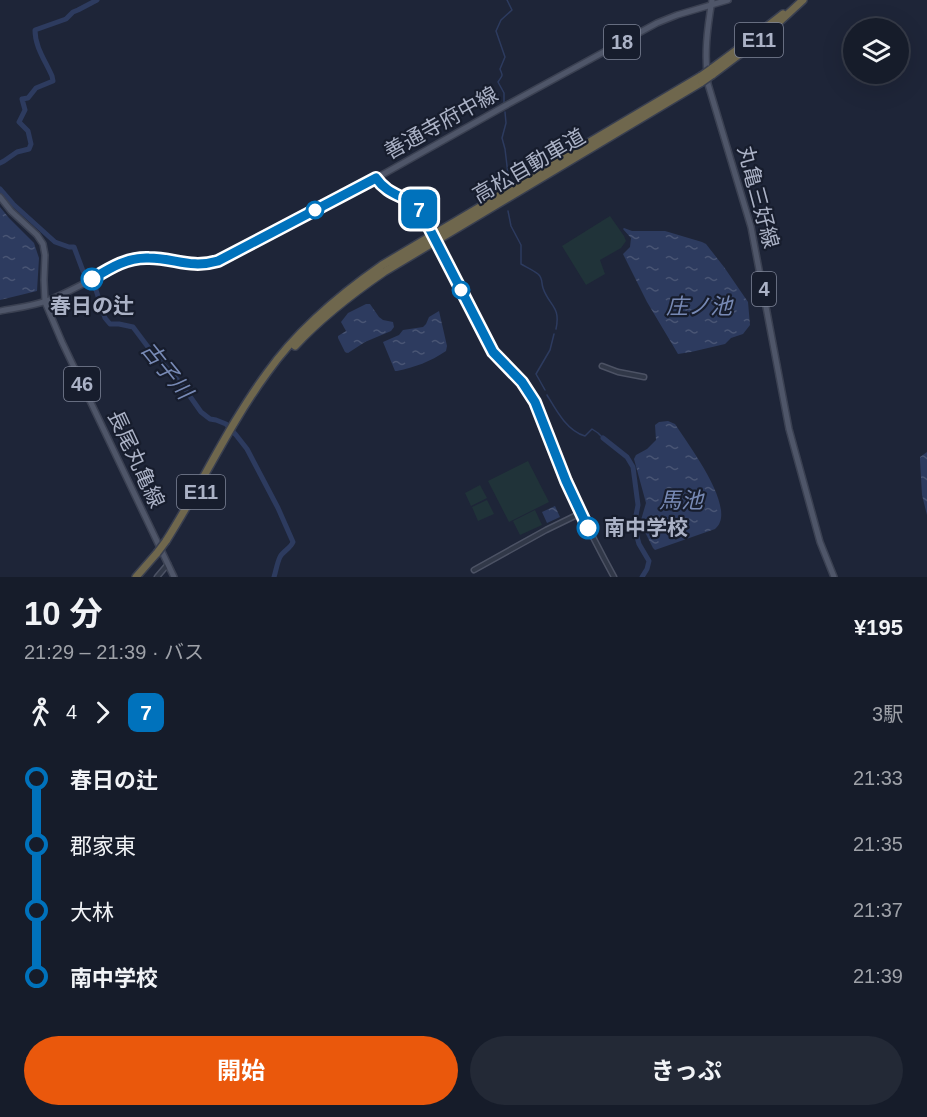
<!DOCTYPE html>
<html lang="ja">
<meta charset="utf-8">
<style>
:root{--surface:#161c2a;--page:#232936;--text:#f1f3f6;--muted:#9ea1a8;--line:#353a47;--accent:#ea580c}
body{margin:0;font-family:Helvetica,"Noto Sans JP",sans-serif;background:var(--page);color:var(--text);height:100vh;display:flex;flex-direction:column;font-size:22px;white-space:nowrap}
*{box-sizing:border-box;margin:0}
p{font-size:20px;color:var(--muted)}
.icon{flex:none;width:33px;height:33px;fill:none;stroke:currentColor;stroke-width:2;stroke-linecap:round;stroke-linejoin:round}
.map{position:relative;height:577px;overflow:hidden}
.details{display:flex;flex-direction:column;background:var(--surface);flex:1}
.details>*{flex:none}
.badge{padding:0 12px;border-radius:9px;font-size:21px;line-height:39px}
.fabs{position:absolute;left:843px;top:18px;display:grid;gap:12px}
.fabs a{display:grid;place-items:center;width:66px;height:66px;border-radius:50%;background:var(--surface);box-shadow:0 6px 24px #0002,0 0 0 2px var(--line);font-size:30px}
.map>.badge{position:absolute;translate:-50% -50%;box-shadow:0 0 0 3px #fff}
.legs{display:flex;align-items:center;gap:9px;height:66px;padding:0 24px;font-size:20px}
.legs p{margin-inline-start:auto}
.summary{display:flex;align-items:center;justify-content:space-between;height:102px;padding:0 24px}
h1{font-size:33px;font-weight:700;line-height:45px}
.action{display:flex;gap:12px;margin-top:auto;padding:12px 24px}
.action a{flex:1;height:69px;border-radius:36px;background:var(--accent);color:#fff;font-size:24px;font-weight:700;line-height:69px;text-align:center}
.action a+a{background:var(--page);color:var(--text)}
ul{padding:0 24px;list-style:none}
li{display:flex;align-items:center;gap:21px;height:66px;font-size:22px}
li i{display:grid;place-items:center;width:9px;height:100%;margin:0 8px;background:currentColor}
li i::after{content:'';width:15px;height:15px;margin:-8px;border:4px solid;border-radius:50%;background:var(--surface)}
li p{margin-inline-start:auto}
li:first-child i{background:linear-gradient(#0000 50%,currentColor 0)}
li:last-child i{background:linear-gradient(currentColor 50%,#0000 0)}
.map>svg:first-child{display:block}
.green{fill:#203339}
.water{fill:url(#water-ripples)}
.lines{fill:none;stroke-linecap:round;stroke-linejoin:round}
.stream{stroke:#2d3b5f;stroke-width:1.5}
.river{stroke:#2d3b5f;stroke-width:5}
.tertiary-casing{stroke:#4c5264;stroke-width:7}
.primary-casing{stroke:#3b4152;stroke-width:8}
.motorway-casing{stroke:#393f50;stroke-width:10}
.tertiary{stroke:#313848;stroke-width:4}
.primary{stroke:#4f5669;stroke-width:5}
.motorway{stroke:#6f674d;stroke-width:7}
.motorway-bridge-casing{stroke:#393f50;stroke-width:10;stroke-linecap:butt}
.motorway-bridge{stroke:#6f674d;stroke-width:7}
.line-1-casing{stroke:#fff;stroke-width:14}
.line-1{stroke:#0072bc;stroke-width:9}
.stop-1-dot{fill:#fff;stroke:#0072bc;stroke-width:3}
.labels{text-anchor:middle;stroke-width:4.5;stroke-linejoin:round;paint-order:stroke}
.shield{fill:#171d2d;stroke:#7f8598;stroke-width:1.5}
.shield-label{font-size:20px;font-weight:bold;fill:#abb2c6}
.street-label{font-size:21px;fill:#abb2c6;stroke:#171d2d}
.stop-label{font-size:21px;font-weight:bold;fill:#abb2c6;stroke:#171d2d}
.water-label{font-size:22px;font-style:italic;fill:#788ab5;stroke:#171d2d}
</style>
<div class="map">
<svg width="927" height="577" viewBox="0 0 927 577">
<defs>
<pattern id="water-ripples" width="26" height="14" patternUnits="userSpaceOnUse" patternTransform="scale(1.5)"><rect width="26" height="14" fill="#2d3b5f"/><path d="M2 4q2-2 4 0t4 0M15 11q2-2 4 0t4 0" fill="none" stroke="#495574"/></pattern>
</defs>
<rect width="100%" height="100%" fill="#1e2538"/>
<!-- green -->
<path class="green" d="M610,216L624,236L626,241L621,248L600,260L605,274L586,285L562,246Z
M528,461L549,502L509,522L488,481Z
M480,485L487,498L471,506L465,493Z
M487,500L494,514L478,521L472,507Z
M535,510L542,525L520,535L513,521Z"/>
<!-- water -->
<path class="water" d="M0,207L9,218L34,243L39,258L37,291L0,300Z
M624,228L632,231H665L702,242L706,244L724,267L748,302L750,325L743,334L731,338L725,344L691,352L678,354L647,302L623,254L630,247L631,238L623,229Z
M366,304H370L379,317L383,320L393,322L394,327L391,331L365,342L348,353L345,352L338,338V336L346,331L341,322L348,313Z
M439,311L447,346L446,351C430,362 415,367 397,371H395L383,342L399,335L403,330L423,327L426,324L429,317Z
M668,421L675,424C687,443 739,510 715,529L655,550L653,548L642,526L641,520L646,503L634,459L636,455L647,449L656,440L655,425L659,422Z
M927,452V515L922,495L920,460V457Z
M555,506L560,517L547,523L542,512Z"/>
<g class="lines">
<!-- stream -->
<path class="stream" d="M504,103V93L498,82C503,74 503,77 500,69L505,57L496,31L501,20L512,10L507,0
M505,112L506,123L502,138L505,149L508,174
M508,211L511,226L521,245V264C526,267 533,270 538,274C543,278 541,282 543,288C549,306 561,306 556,329
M545,390L536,374L550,350L554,334
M547,395C556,410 567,431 585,436L592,429L598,433L603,438"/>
<!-- river -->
<path class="river" d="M0,163L4,161L17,152L29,149L31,144L28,131L19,122L25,110L22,99L28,98L36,88L53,81L52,76C45,60 35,47 35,30L66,19L73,12L78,10L97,0
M0,189L13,204L55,242L69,247H74L83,271L96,290L105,318L110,324H119L133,327L151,351L182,385L201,412L210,419L216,420L226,424L236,435L247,449L278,508L293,542C290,549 283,551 280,557C277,563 276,571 274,577
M603,438L627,457L633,467L638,505L634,526L639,544L649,561L647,569L642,577"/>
<defs>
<path id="tertiary" d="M376,179C389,196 403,193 417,206C424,212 427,223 431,232
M437,243L493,352C503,366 518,375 527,389C542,410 552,445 562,470C577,507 595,542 614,577
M602,366L618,372L644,377
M474,570L546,530L581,513
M157,577L168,564"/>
<path id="primary" d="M712,0C707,30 704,54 708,84L751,227L789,429L820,542L834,577
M0,197L11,211L37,235L43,244L45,255L44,280L45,302L62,342L174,577
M0,311C16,308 34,306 49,300C62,295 75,288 87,282C98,276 110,266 123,262C156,251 185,271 218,261L380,176L503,107L657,23L677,15L728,0"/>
<path id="motorway" d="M711,69L742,46L783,14
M712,75L764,36L803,0
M295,346C322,317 352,294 384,272L702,82
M166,541C201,486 228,426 267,373C298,329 339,295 382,265L701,76
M136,577L157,553"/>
</defs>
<!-- tertiary casing -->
<use href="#tertiary" class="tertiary-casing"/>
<!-- primary casing -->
<use href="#primary" class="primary-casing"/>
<!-- motorway casing -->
<use href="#motorway" class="motorway-casing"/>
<!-- tertiary -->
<use href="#tertiary" class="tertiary"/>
<!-- primary -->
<use href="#primary" class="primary"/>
<!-- motorway -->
<use href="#motorway" class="motorway"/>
<defs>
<path id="motorway-bridge" d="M701,76L711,69
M702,82L712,75
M157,553L166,541"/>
</defs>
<!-- motorway-bridge casing -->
<use href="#motorway-bridge" class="motorway-bridge-casing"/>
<!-- motorway-bridge -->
<use href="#motorway-bridge" class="motorway-bridge"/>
</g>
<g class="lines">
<defs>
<path id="line-1" d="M92,279C110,268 127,257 149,258C175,258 190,269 218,261L376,178C389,197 407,195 420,210L493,352L522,382L535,402L566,481L588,528"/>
</defs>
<!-- line-1 casing -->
<use href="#line-1" class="line-1-casing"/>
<!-- line-1 -->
<use href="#line-1" class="line-1"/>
</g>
<!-- markers -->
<g class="stop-1-dot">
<circle cx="315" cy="210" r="8"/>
<circle cx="92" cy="279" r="10"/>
<circle cx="461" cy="290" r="8"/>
<circle cx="588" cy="528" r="10"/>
</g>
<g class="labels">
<!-- shield labels -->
<g class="shield">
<rect x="735" y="23" width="48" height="34" rx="4.5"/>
<rect x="604" y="25" width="36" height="34" rx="4.5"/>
<rect x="752" y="272" width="24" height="34" rx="4.5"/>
<rect x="64" y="367" width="36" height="34" rx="4.5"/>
<rect x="177" y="475" width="48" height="34" rx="4.5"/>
</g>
<g class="shield-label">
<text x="759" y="47">E11</text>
<text x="622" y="49">18</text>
<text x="764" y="296">4</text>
<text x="82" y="391">46</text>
<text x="201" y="499">E11</text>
</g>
<!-- street labels -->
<g class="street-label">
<text transform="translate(441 123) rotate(-29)" y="7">善通寺府中線</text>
<text transform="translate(529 166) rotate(-30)" y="7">高松自動車道</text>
<text transform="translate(758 197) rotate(75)" y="7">丸亀三好線</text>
<text transform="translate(136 459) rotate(65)" y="7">長尾丸亀線</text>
</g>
<!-- stop labels -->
<g class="stop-label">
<text x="92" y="313">春日の辻</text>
<text x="604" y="535" text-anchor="start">南中学校</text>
</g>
<!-- water labels -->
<g class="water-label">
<text x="699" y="314">庄ノ池</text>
<text transform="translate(167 370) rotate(51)" y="8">古子川</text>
<text x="681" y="508">馬池</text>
</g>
</g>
</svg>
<div class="fabs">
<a><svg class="icon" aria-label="layers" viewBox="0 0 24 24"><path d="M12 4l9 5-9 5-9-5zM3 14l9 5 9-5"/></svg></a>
</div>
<b class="badge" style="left:419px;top:209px;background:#0072bc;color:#fff">7</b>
</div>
<section class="details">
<div class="summary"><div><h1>10 分</h1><p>21:29 – 21:39 · バス</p></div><b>¥195</b></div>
<div class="legs"><svg class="icon" aria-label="walk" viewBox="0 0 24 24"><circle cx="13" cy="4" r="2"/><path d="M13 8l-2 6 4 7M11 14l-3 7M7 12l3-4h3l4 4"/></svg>4<svg class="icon" aria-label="forward" viewBox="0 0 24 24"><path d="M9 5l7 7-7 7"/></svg><b class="badge" style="background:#0072bc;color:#fff">7</b><p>3駅</p></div>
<ul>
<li><i style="color:#0072bc"></i><b>春日の辻</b><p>21:33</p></li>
<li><i style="color:#0072bc"></i><span>郡家東</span><p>21:35</p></li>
<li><i style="color:#0072bc"></i><span>大林</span><p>21:37</p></li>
<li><i style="color:#0072bc"></i><b>南中学校</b><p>21:39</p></li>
</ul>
<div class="action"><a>開始</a><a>きっぷ</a></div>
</section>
